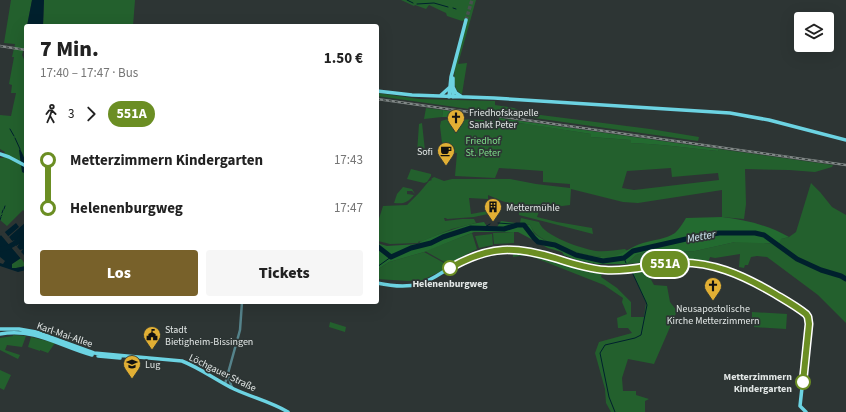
<!DOCTYPE html>
<html lang="de">
<meta charset="utf-8">
<style>
:root{--surface:#fff;--page:#f6f6f6;--text:#222;--muted:#767676;--accent:#78612a}
body{margin:0;font-family:"Source Sans 3",sans-serif;background:var(--page);color:var(--text);height:100vh;display:flex;flex-direction:column;font-size:15px;white-space:nowrap}
*{box-sizing:border-box;margin:0}
p{font-size:13px;color:var(--muted)}
.icon{flex:none;width:22px;height:22px;fill:none;stroke:currentColor;stroke-width:2;stroke-linecap:round;stroke-linejoin:round}
.map{position:relative;flex:1;overflow:hidden}
.drawer{position:absolute;left:24px;top:24px;width:355px;height:280px;display:flex;flex-direction:column;background:var(--surface);border-radius:4px;box-shadow:0 4px 16px #0002}
.drawer>*{flex:none}
.badge{padding:0 8px;border-radius:13px;font-size:14px;line-height:26px}
.controls{position:absolute;left:794px;top:12px;display:grid;gap:8px}
.controls a{display:grid;place-items:center;width:40px;height:40px;border-radius:4px;background:var(--surface);box-shadow:0 4px 16px #0002;font-size:20px}
.map>.badge{position:absolute;translate:-50% -50%;box-shadow:0 0 0 2px #fff}
.legs{display:flex;align-items:center;gap:6px;height:44px;padding:0 16px;font-size:13px}
.legs p{margin-inline-start:auto}
.summary{display:flex;align-items:center;justify-content:space-between;height:68px;padding:0 16px}
h1{font-size:22px;font-weight:800;line-height:30px}
.button{display:flex;gap:8px;margin-top:auto;padding:8px 16px}
.button a{flex:1;height:46px;border-radius:4px;background:var(--accent);color:#fff;font-size:16px;font-weight:800;line-height:46px;text-align:center}
.button a+a{background:var(--page);color:var(--text)}
ul{padding:0 16px;list-style:none}
li{display:flex;align-items:center;gap:14px;height:48px;font-size:15px}
li i{display:grid;place-items:center;width:6px;height:100%;margin:0 5px;background:currentColor}
li i::after{content:'';width:10px;height:10px;margin:-5px;border:3px solid;border-radius:50%;background:var(--surface)}
li p{margin-inline-start:auto}
li:first-child i{background:linear-gradient(#0000 50%,currentColor 0)}
li:last-child i{background:linear-gradient(currentColor 50%,#0000 0)}
.map>svg:first-child{display:block}
.green{fill:#23602d;fill-rule:evenodd}
.forest{fill:#236b30}
.water{fill:#00202d}
.pier{fill:#2d3534}
.lines{fill:none;stroke-linecap:round;stroke-linejoin:round}
.stream{stroke:#00202d;stroke-width:1}
.river{stroke:#00202d;stroke-width:5}
.major-tunnel{stroke:#48504f;stroke-width:3.5;stroke-dasharray:3.5 2;stroke-linecap:butt}
.minor{stroke:#55838b;stroke-width:2.5}
.major{stroke:#6cd3e2;stroke-width:3.5}
.rail-casing{stroke:#818887;stroke-width:2.5}
.rail{stroke:#2d3534;stroke-width:1;stroke-dasharray:3;stroke-linecap:butt}
.line-1-casing{stroke:#fff;stroke-width:9}
.line-1{stroke:#6b8e23;stroke-width:6}
.stop-1-dot{fill:#fff;stroke:#6b8e23;stroke-width:2}
.labels{text-anchor:middle;stroke-width:3.5;stroke-linejoin:round;paint-order:stroke}
.poi-label{font-size:10px;fill:#e2e7e6;stroke:#2d3534;text-anchor:start}
.park-label{font-size:10px;fill:#7dda88;stroke:#2d3534}
.stop-label{font-size:10px;font-weight:bold;fill:#e2e7e6;stroke:#2d3534}
.street-label{font-size:10px;fill:#e2e7e6;stroke:#2d3534}
.water-label{font-size:11px;font-style:italic;fill:#d0e7f2;stroke:#2d3534}
</style>
<div class="map">
<svg width="846" height="412" viewBox="0 0 846 412">
<rect width="100%" height="100%" fill="#2d3534"/>
<!-- green -->
<path class="green" d="M11,0H32L27,26H26V41L22,55L26,64V213L23,210L7,226L0,220V158H3L5,152L0,149V115L11,116L16,93H11L12,85L9,84L14,57H12L15,44L4,43Z
M44,0H135L133,26H43Z
M401,0H476L458,64L467,63L462,94C444,89 463,34 466,20L462,21L447,16L446,13L429,5L426,9L415,5L414,6Z
M377,93L419,99L495,101V105L514,108L525,113L650,129L699,137L698,141L377,96Z
M426,108L443,110L442,117L424,119Z
M448,119V120C496,117 544,127 591,134V137L631,140V143C660,144 689,148 718,151L719,149L833,165L832,167L815,172L789,170L745,169L746,204L744,219L722,217V190L638,203L623,202L571,189L570,205L562,206L542,203L537,217L557,222L592,228L593,234L519,215V212H523L522,207L502,201L488,195V199L469,198L471,214L488,211V214L474,217L447,219L446,218H444L445,221L462,219H474L476,223L452,229L420,242L419,241L418,243L390,244L378,241L377,239V225L383,206L407,205L419,193L429,181L432,180L431,179L434,177L444,181L452,179H510L536,184L570,188V184L543,182V171L499,168L495,178L455,176L457,153L443,151L444,143H442L440,126L441,121ZM671,168L672,177L718,173L719,180L634,190L622,188L627,171Z
M422,123L425,151L420,153H417L419,124Z
M411,169L431,174V176L427,182L424,183L407,179Z
M811,183L820,192L832,207L846,215V323L818,295L767,257L757,256L751,257L748,265H745L744,268L739,267L740,254L715,258L710,257L708,263L701,260L676,259L627,264L636,255L648,251L658,250L675,252L695,251L735,242H757L770,244L781,239L789,237L796,232Z
M403,187L412,189L415,194L412,191H407V194L414,195C407,203 404,204 394,203L397,194Z
M521,218L539,222C543,236 583,249 596,251C606,252 615,250 625,249L627,251C622,254 617,257 610,257C593,259 546,245 535,233C533,231 531,227 530,225L520,223Z
M514,232V243L494,244L493,233Z
M472,233L477,249L448,264L425,251Z
M492,234L493,245L479,248L475,236Z
M513,251L526,252L602,273L601,277L617,288L631,302V317H644L646,303L632,272L645,269L654,285L667,286L670,302L677,311L654,364L628,359L622,378L623,391H636V395L649,399L645,401V412H611L606,403L605,389L595,353L599,342L632,333L628,328H618L617,318L627,314L622,302L623,298L604,285L538,259L526,255L513,257Z
M424,252L446,264L444,270L420,281L419,280L408,281L377,279V270L389,262Z
M21,258L26,266L16,268H12V264Z
M752,312L787,314L786,329L754,327L755,318H752Z
M330,322L346,327L345,332L329,327Z
M13,335L26,336L22,347L7,345L5,350L20,355L18,359L0,350V338L13,336Z
M31,337L55,343L48,353L40,350V351L28,347Z
M0,370L11,375L4,390L0,388Z"/>
<!-- forest -->
<path class="forest" d="M443,110L462,113C457,117 448,117 442,117Z
M499,118L719,149L718,151C689,148 660,144 631,143V140L591,137V134L499,120Z
M722,217C746,220 768,225 789,237L781,239L779,244L735,242L695,251L675,252L658,250L648,251L636,255L627,264H597L577,260L564,255L562,252L548,248L518,232H474L424,252L389,262L377,270V243L387,246L418,244L422,241C442,233 462,225 484,222L488,228L497,227L501,221L530,225C531,227 533,231 534,233C546,245 593,259 609,257C622,256 631,246 643,243C653,240 666,239 675,233C679,229 683,223 686,218Z"/>
<!-- water -->
<path class="water" d="M32,0H44L43,26H27Z
M20,149C24,156 28,166 24,173L22,172L19,150Z
M26,222V254L24,255L21,252L23,249L20,250L17,247L19,244L16,246L13,242L15,240L12,241L9,237Z
M16,223L19,227L5,239L21,258L12,264V268H16L26,266V270L18,272L0,266V263L3,264L5,261L0,257V236Z"/>
<!-- pier -->
<path class="pier" d="M4,231L25,257H23L8,239L22,257V260L0,234Z"/>
<g class="lines">
<!-- stream -->
<path class="stream" d="M407,0L413,3
M417,4L434,3L448,7
M453,8L456,9
M10,129L14,136
M15,138L20,149
M4,209L5,206
M2,213L3,210
M1,216L2,215
M0,220L1,217
M498,223L512,224L517,225
M483,228L490,224
M624,258L626,263
M377,267L391,257
M615,412L609,397L600,353L605,345L635,338L641,335L647,305L646,302L632,272"/>
<!-- river -->
<path class="river" d="M377,246L391,257L411,248L431,243L443,237L471,228L504,229L517,225H524L534,238L538,242L555,245L576,255L603,261L624,258L633,251L686,239L719,233H755L764,235L797,259L821,270L841,276L846,279
M0,249C10,249 19,240 26,234"/>
<!-- major-tunnel -->
<path class="major-tunnel" d="M466,20L472,0"/>
<!-- minor -->
<path class="minor" d="M229,377L231,385L232,387
M225,384L240,330L242,302"/>
<!-- major -->
<path class="major" d="M453,78V97
M453,87L456,93L462,97
M377,91L412,95L494,98L730,113L769,120L846,140
M440,96L450,87
M449,97L451,77L466,20
M0,154L9,157L26,166
M377,283C391,286 405,288 419,284C431,281 441,273 451,267C467,258 484,251 502,249C534,247 562,265 593,269C606,271 620,271 633,269C646,268 659,264 672,263C713,260 748,278 782,298C793,305 808,310 809,324L800,406L806,412
M0,329H19L36,332L94,353L182,361C200,368 216,380 234,389C251,397 271,402 288,412
M0,334C36,328 59,346 92,355
M98,356L120,358"/>
<defs>
<path id="rail" d="M0,46L26,50
M377,99L846,165"/>
</defs>
<!-- rail casing -->
<use href="#rail" class="rail-casing"/>
<!-- rail -->
<use href="#rail" class="rail"/>
</g>
<g class="lines">
<defs>
<path id="line-1" d="M450,268C490,245 515,246 558,259C573,264 589,269 605,270C628,272 649,265 672,263C710,260 743,275 775,294C785,300 796,306 806,314L808,317L809,324L803,382"/>
</defs>
<!-- line-1 casing -->
<use href="#line-1" class="line-1-casing"/>
<!-- line-1 -->
<use href="#line-1" class="line-1"/>
</g>
<!-- icons -->
<defs>
<symbol id="church-pin" viewBox="-11 -11 22 30"><path d="M0 17L-7.5 6A9.5 9.5 0 1 1 7.5 6Z" fill="#e1af34" stroke="#2d3534"/><path d="M-1.2-6h2.4v3.5h3.3v2.4h-3.3V6h-2.4V-.1h-3.3v-2.4h3.3Z" fill="#111"/></symbol>
<symbol id="cafe-pin" viewBox="-11 -11 22 30"><path d="M0 17L-7.5 6A9.5 9.5 0 1 1 7.5 6Z" fill="#e1af34" stroke="#2d3534"/><path d="M-5.5-4.5H6V0H3Q3 3.5 0 3.5H-2.5Q-5.5 3.5-5.5 0ZM3-3.2v2h1.7v-2ZM-6 4.5H4V6H-6Z" fill="#111"/></symbol>
<symbol id="building-pin" viewBox="-11 -11 22 30"><path d="M0 17L-7.5 6A9.5 9.5 0 1 1 7.5 6Z" fill="#e1af34" stroke="#2d3534"/><path d="M-4-6H4V6H1V3H-1V6H-4ZM-2.5-4.3h1.7v1.8h-1.7ZM.8-4.3h1.7v1.8H.8ZM-2.5-1h1.7V.8h-1.7ZM.8-1h1.7V.8H.8Z" fill="#111"/></symbol>
<symbol id="civic-pin" viewBox="-11 -11 22 30"><path d="M0 17L-7.5 6A9.5 9.5 0 1 1 7.5 6Z" fill="#e1af34" stroke="#2d3534"/><path d="M-.6-6.5H3V-4.5H.6V-3L4-1V1h2V6H-6V1h2V-1L-.6-3ZM-1.2 2.5V6h2.4V2.5Z" fill="#111"/></symbol>
<symbol id="school-pin" viewBox="-11 -11 22 30"><path d="M0 17L-7.5 6A9.5 9.5 0 1 1 7.5 6Z" fill="#e1af34" stroke="#2d3534"/><path d="M0-5L7-2L0 1L-7-2ZM-4 1L0 2.5L4 1V4Q0 6-4 4Z" fill="#111"/></symbol>
</defs>
<g fill-rule="evenodd">
<use href="#church-pin" x="446" y="108" width="20" height="27"/>
<use href="#cafe-pin" x="436" y="141" width="20" height="27"/>
<use href="#building-pin" x="483" y="197" width="20" height="27"/>
<use href="#church-pin" x="703" y="276" width="20" height="27"/>
<use href="#civic-pin" x="142" y="325" width="20" height="27"/>
<use href="#school-pin" x="122" y="354" width="20" height="27"/>
</g>
<!-- markers -->
<g class="stop-1-dot">
<circle cx="450" cy="268" r="7"/>
<circle cx="803" cy="382" r="7"/>
</g>
<g class="labels">
<!-- poi labels -->
<g class="poi-label">
<text x="469" y="116">Friedhofskapelle<tspan x="469" dy="12">Sankt Peter</tspan></text>
<text x="433" y="155" text-anchor="end">Sofi</text>
<text x="506" y="211">Mettermühle</text>
<text x="713" y="312" text-anchor="middle">Neusapostolische<tspan x="713" dy="12">Kirche Metterzimmern</tspan></text>
<text x="165" y="333">Stadt<tspan x="165" dy="12">Bietigheim-Bissingen</tspan></text>
<text x="145" y="368">Lug</text>
</g>
<!-- park labels -->
<g class="park-label">
<text x="483" y="144">Friedhof<tspan x="483" dy="12">St. Peter</tspan></text>
</g>
<!-- stop labels -->
<g class="stop-label">
<text x="450" y="287">Helenenburgweg</text>
<text x="792" y="380" text-anchor="end">Metterzimmern<tspan x="792" dy="12">Kindergarten</tspan></text>
</g>
<!-- street labels -->
<g class="street-label">
<text transform="translate(65 334) rotate(19)" y="4">Karl-Mai-Allee</text>
<text transform="translate(223 372) rotate(26)" y="4">Löchgauer Straße</text>
</g>
<!-- water labels -->
<g class="water-label">
<text transform="translate(701 236) rotate(-10)" y="4">Metter</text>
</g>
</g>
</svg>
<div class="controls">
<a><svg class="icon" aria-label="layers" viewBox="0 0 24 24"><path d="M12 4l9 5-9 5-9-5zM3 14l9 5 9-5"/></svg></a>
</div>
<b class="badge" style="left:665px;top:264px;background:#6b8e23;color:#fff">551A</b>
<section class="drawer">
<div class="summary"><div><h1>7 Min.</h1><p>17:40 – 17:47 · Bus</p></div><b>1.50 €</b></div>
<div class="legs"><svg class="icon" aria-label="walk" viewBox="0 0 24 24"><circle cx="13" cy="4" r="2"/><path d="M13 8l-2 6 4 7M11 14l-3 7M7 12l3-4h3l4 4"/></svg>3<svg class="icon" aria-label="forward" viewBox="0 0 24 24"><path d="M9 5l7 7-7 7"/></svg><b class="badge" style="background:#6b8e23;color:#fff">551A</b></div>
<ul>
<li><i style="color:#6b8e23"></i><b>Metterzimmern Kindergarten</b><p>17:43</p></li>
<li><i style="color:#6b8e23"></i><b>Helenenburgweg</b><p>17:47</p></li>
</ul>
<div class="button"><a>Los</a><a>Tickets</a></div>
</section>
</div>
